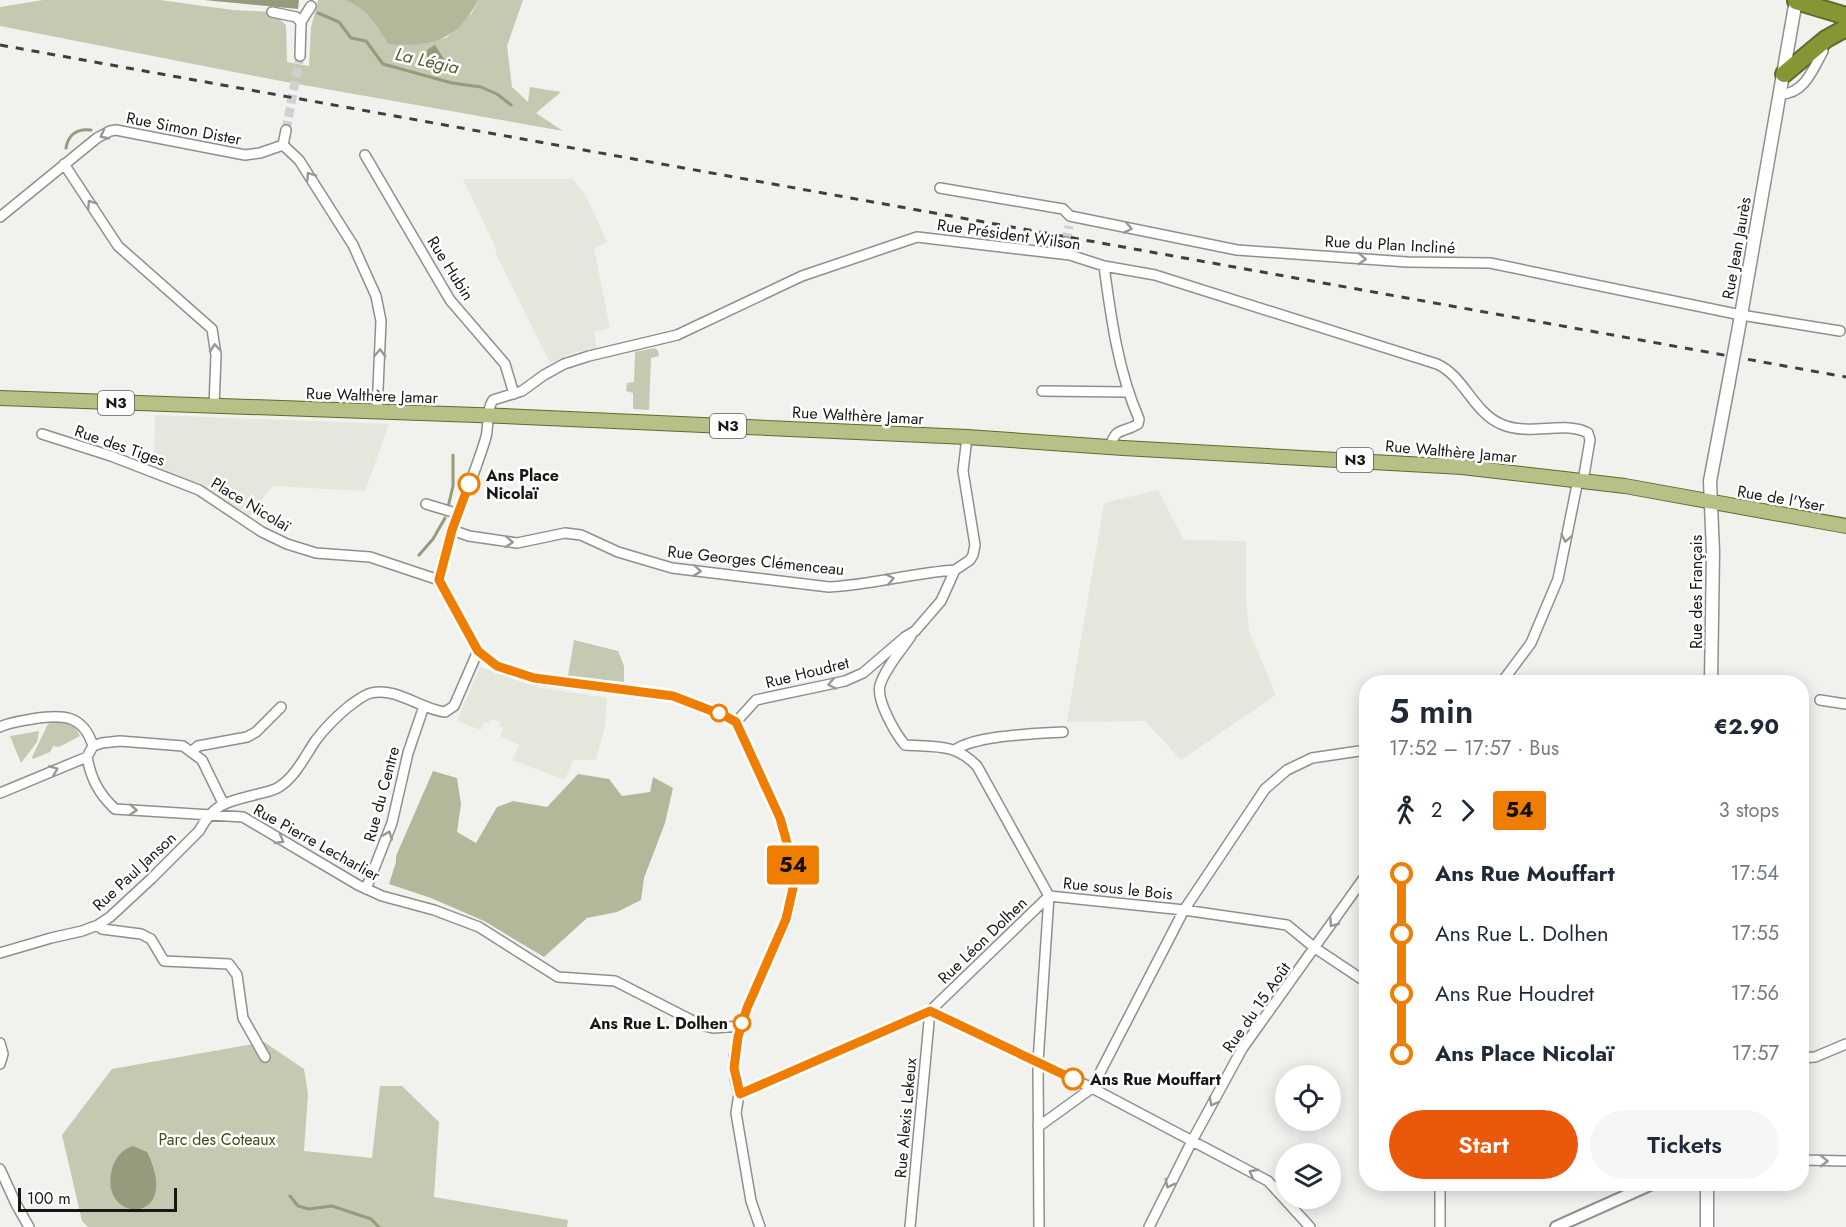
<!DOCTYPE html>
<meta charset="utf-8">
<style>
:root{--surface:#fff;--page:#f6f6f7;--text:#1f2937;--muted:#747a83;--accent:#ea580c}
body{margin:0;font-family:Jost,sans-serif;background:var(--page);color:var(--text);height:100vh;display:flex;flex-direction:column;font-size:22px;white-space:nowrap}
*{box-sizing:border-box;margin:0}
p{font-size:20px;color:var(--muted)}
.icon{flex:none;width:33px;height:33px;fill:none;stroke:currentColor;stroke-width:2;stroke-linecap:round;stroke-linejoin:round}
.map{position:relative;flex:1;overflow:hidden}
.details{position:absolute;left:1359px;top:675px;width:450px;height:516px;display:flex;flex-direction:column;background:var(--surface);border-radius:24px;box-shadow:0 3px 15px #0003}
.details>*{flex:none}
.badge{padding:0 12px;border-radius:4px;font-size:21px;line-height:39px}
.controls{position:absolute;left:1275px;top:1065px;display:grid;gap:12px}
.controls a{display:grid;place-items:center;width:66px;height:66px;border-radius:50%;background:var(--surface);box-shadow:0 3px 15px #0003;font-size:30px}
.scale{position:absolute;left:18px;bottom:15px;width:159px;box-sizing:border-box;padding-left:6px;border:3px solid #171716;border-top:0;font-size:16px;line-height:21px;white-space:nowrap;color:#171716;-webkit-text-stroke:4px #fff;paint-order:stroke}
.map>.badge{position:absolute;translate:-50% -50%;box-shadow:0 0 0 3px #fff}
.legs{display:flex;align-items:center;gap:9px;height:66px;padding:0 30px;font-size:20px}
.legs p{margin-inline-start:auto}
.head{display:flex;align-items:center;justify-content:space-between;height:102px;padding:0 30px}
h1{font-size:33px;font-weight:600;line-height:45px}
.button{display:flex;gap:12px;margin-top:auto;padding:12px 30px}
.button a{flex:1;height:69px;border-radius:36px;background:var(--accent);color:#fff;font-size:24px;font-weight:600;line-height:69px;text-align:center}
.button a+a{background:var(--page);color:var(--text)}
ul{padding:0 30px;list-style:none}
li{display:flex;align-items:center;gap:21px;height:60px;font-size:22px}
li i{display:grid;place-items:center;width:9px;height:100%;margin:0 8px;background:currentColor}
li i::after{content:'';width:15px;height:15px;margin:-8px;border:4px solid;border-radius:50%;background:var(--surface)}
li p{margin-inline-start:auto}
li:first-child i{background:linear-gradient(#0000 50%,currentColor 0)}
li:last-child i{background:linear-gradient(currentColor 50%,#0000 0)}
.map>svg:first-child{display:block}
.built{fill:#e4e7dc}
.green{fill:#c4c9b1}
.forest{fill:#b2b99a}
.water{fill:#959b7d}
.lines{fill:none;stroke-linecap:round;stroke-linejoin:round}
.stream{stroke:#959b7d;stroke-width:3}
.minor-tunnel{stroke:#d0d1ce;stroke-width:9;stroke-dasharray:9 4.5;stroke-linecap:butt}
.minor-casing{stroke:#8f8f8c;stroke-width:12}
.tertiary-casing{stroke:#8f8f8c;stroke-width:14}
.secondary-casing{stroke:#8f8f8c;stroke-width:15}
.primary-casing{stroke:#606a2a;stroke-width:16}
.motorway-casing{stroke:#606a2a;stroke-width:20}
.minor{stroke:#fff;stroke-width:9}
.tertiary{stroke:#fff;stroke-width:10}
.secondary{stroke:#fff;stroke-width:12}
.primary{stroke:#b7c086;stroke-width:14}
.motorway{stroke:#879635;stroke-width:16}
.rail{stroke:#3f3f3e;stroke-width:3;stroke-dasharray:8 8;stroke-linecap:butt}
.secondary-bridge-casing{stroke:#8f8f8c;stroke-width:15;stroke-linecap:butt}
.secondary-bridge{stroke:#fff;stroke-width:12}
.oneway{stroke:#979796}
.line-1-casing{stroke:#fff;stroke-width:14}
.line-1{stroke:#ef7d00;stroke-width:9}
.stop-1-dot{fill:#fff;stroke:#ef7d00;stroke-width:3}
.labels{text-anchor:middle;stroke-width:5;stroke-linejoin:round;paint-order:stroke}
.shield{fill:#fff;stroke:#5d5d5c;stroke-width:1.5}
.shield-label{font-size:15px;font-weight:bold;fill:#171716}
.street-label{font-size:16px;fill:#171716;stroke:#fff}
.stop-label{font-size:16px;font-weight:bold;fill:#171716;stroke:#fff;text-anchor:start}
.park-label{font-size:16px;fill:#444c19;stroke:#fff}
.water-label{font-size:18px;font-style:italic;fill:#545c2a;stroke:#fff}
</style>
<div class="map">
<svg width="1846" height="1227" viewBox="0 0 1846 1227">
<rect width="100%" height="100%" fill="#f1f2ee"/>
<!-- built -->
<path class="built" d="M463,179H573L587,198L607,242L594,248L610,328L594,332L597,348L572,353L550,363L497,256L494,244Z
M155,415L389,424L365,491L272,486L250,517L208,490L154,469Z
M1158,490L1184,540L1246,541V595L1249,631L1276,695L1181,760L1145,721L1067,722L1104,503Z
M480,667L536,687L607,698L605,726L596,760H573L565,780L512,760L519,745L500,736L503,728L499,726L500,722L492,719L490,724L484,721L481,730L457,721Z"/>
<!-- green -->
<path class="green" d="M43,0H160L233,10L272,12L286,25L287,62L309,66L311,28L318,0C326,0 335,0 343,0C365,3 377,27 388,44L446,38L472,13L478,0H523L507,46L512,87L528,102L530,87L561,92L536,113L563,131L286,82L0,26V7Z
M655,348L658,351L659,356L651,358L649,410L633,409V393L626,391L627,383L634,382L635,352Z
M574,640L618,651L624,666V682L568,676Z
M53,722C68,722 74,722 80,736L59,747L53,746L50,752L33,759L32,757L48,724Z
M39,731L37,742L21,763L10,736Z
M264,1042L304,1069L308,1094L304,1151L372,1158L380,1086H402L439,1122L434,1197L568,1220L567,1227H88L82,1221L62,1135L112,1069Z"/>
<!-- forest -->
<path class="forest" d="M343,0H478C458,41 431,47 388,44C376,25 366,6 343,0Z
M433,771L457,778L461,804L457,832L476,843L497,807L513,801L547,807L578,774L609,779L622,796L650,792L653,777L673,788L665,823L644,878L641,900L617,912L587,918L544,957L484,921L431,898L389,884L396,862V856Z"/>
<!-- water -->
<path class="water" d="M204,0H299L298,9Z
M435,45L451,70L442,74L433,67L426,54L428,49Z
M133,1146L147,1152C184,1227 97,1224 112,1169C115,1158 122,1149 133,1146Z"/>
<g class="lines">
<!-- stream -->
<path class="stream" d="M318,13L339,22L351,38L366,41L383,64L452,83L481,87L497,94L511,105
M66,148C68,135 77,128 91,130
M448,507L453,486V455
M419,555L433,539L445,518
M290,1196L298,1206L309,1209L332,1206L371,1219L379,1227"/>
<!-- minor-tunnel -->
<path class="minor-tunnel" d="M286,130L300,56
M1066,242L1069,226"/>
<defs>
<path id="minor" d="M272,12L296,17L301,22L300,56
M301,22L311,6
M1780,94C1804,95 1813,69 1823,51
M283,145L299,160L353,245L376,296L381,321L377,411
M283,145L286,130
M365,155L450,300L505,364L514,394
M64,164L118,246L212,329L216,355L214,407
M940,188L1063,209L1070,216L1237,250L1407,262L1490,263L1741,315L1840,331
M0,217L97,138L110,131L116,130L245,155L260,153L283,145
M1063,254L1066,242
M1104,266C1111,318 1118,371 1139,419L1138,424C1122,434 1116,426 1110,447
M1042,391L1127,392
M42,434L111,456L199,490L262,532L287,544L316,553L370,557L439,580L478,651L497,666L534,679L673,696L725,716L736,722L780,818L796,875L787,919L743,1018L734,1057L735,1078L739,1094L736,1113L751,1201L760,1227
M426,504L459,514
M452,530L469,536L517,543L565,533L581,535L618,552L672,568L829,587C871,585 912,573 955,570
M439,580C448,530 472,485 486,437C489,425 486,410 493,400L522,391L544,375L564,364L589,356L677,335L802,276L917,237L1070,255L1104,266L1155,275L1437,364C1464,376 1473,412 1501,424C1529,437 1565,420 1588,433L1590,440L1583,481
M911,636C901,651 886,667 880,685C876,700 895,733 905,745C934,747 955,743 977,766L1049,896
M1502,682L1531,643L1558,579L1578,480
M1820,700L1846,704
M736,722L756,700L845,681L863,673L905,637L915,631L941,601L955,570L970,560L973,555L975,545L963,471L967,437
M0,727C10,722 21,721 32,719C62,714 83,714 93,746L87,757L0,793
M93,746L102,743L120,741L183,746L202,760L223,803
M955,750C976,735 1035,734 1063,732
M191,752L198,746L247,737L256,732L281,707
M87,757C91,779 99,794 115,809L243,817L358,885L382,896L434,910L479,927L558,977L615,981L701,1025L713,1028L741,1026
M366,889L392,823L408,753L424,706
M1049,896L1184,910L1287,925L1315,948L1366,982
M98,925L102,929L141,934L151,939L164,961L229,964L237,975L243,1018L265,1057
M0,953L51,938L82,931L98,925L110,917L152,878L199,831C215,802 227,802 258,794C265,792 273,791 279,787C296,776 305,756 316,740C325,728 336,717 348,707C355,702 363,695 371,693C397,687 420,709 445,712L454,706L478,651
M930,1011L1092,1088L1268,1181L1310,1227
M0,1043L3,1054L0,1064
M1802,1058L1815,1057L1846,1044
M739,1094L930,1011L1049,896
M1038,1127L1092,1088L1184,910L1265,789L1287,770L1312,758L1366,750
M1802,1160L1846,1161
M0,1169L16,1204L29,1227
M1440,1184V1227
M910,1227L930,1011
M1039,1227L1038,1062L1049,896
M1149,1227L1192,1141L1242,1049L1366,875"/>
<path id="tertiary" d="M1556,1227L1652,1184"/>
<path id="secondary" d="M1740,321L1796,0
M1711,682L1713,552L1710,481L1728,386
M1707,1227V1184"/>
<path id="primary" d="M0,398L504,416L967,437L1123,448L1462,467L1625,486L1846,526"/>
<path id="motorway" d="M1796,1L1846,16
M1784,74L1826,39L1846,28"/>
</defs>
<!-- minor casing -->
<use href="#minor" class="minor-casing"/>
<!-- tertiary casing -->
<use href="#tertiary" class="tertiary-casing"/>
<!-- secondary casing -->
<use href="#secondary" class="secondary-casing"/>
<!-- primary casing -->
<use href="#primary" class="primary-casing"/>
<!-- motorway casing -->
<use href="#motorway" class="motorway-casing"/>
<!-- minor -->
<use href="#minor" class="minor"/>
<!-- tertiary -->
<use href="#tertiary" class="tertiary"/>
<!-- secondary -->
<use href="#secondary" class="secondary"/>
<!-- primary -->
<use href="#primary" class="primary"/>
<!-- motorway -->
<use href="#motorway" class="motorway"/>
<!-- rail -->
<path class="rail" d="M0,45L1846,377"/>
<defs>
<path id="secondary-bridge" d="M1728,386L1740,321"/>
</defs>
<!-- secondary-bridge casing -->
<use href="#secondary-bridge" class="secondary-bridge-casing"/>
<!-- secondary-bridge -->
<use href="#secondary-bridge" class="secondary-bridge"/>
</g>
<!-- one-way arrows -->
<defs><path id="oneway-chevron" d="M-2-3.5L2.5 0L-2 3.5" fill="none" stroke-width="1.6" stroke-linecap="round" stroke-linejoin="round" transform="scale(1.5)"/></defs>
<g class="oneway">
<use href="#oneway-chevron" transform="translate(104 135) rotate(153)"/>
<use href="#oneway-chevron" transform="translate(310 176) rotate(-123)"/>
<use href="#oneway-chevron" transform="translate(91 204) rotate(-123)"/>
<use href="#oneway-chevron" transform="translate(1128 228) rotate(11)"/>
<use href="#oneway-chevron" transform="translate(1362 259) rotate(3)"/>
<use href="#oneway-chevron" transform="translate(215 348) rotate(-95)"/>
<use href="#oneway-chevron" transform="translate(380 353) rotate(-88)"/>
<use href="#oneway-chevron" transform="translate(1566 538) rotate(101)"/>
<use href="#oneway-chevron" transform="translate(509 542) rotate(4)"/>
<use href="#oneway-chevron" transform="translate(697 571) rotate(7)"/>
<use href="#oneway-chevron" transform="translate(890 579) rotate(-11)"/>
<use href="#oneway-chevron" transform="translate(832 684) rotate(168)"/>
<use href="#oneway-chevron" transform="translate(54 770) rotate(-22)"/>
<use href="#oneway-chevron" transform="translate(133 810) rotate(4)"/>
<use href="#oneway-chevron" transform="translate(388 835) rotate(-69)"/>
<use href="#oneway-chevron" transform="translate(280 840) rotate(30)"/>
<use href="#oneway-chevron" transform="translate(1333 923) rotate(125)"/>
<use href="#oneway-chevron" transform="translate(1213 1102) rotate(119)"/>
<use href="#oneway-chevron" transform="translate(1824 1161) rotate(1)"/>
<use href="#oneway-chevron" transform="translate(1253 1173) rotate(-152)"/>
<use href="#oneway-chevron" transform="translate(1169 1184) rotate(117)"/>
</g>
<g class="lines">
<defs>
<path id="line-1" d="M469,484L452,530L439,580L478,651L497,666L534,678L673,696L725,716L736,722L780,818L796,875L786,919L747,1008L738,1037L734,1068L740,1094L930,1011L1073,1079"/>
</defs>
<!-- line-1 casing -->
<use href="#line-1" class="line-1-casing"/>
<!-- line-1 -->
<use href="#line-1" class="line-1"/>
</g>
<!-- markers -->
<g class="stop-1-dot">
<circle cx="469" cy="484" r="10"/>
<circle cx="719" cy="713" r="8"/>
<circle cx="742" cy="1023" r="8"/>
<circle cx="1073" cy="1079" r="10"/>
</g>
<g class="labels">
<!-- shield labels -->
<g class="shield">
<rect x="98" y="391" width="36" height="24" rx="4.5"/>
<rect x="710" y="414" width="36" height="24" rx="4.5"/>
<rect x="1337" y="448" width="36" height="24" rx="4.5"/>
</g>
<g class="shield-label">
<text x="116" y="408">N3</text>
<text x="728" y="431">N3</text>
<text x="1355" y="465">N3</text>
</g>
<!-- street labels -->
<g class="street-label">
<text transform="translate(184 128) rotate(11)" y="6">Rue Simon Dister</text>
<text transform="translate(1009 234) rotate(8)" y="6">Rue Président Wilson</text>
<text transform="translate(1390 244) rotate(3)" y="6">Rue du Plan Incliné</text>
<text transform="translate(1736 248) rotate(-80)" y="6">Rue Jean Jaurès</text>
<text transform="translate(451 268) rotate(58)" y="6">Rue Hubin</text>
<text transform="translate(372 395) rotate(2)" y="6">Rue Walthère Jamar</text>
<text transform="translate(858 415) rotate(3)" y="6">Rue Walthère Jamar</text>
<text transform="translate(120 445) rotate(19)" y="6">Rue des Tiges</text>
<text transform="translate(1451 451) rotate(5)" y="6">Rue Walthère Jamar</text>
<text transform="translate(1781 498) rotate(10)" y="6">Rue de l'Yser</text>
<text transform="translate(251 504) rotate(31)" y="6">Place Nicolaï</text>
<text transform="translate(756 560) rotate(6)" y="6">Rue Georges Clémenceau</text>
<text transform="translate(1696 592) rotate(-90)" y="6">Rue des Français</text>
<text transform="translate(807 672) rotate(-14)" y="6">Rue Houdret</text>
<text transform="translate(381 794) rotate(-75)" y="6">Rue du Centre</text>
<text transform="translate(317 842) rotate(29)" y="6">Rue Pierre Lecharlier</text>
<text transform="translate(134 871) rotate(-43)" y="6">Rue Paul Janson</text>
<text transform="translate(1118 888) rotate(6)" y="6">Rue sous le Bois</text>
<text transform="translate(982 940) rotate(-44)" y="6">Rue Léon Dolhen</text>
<text transform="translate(1256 1007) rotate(-55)" y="6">Rue du 15 Août</text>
<text transform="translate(905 1118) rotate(-85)" y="6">Rue Alexis Lekeux</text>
</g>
<!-- stop labels -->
<g class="stop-label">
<text x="486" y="481">Ans Place<tspan x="486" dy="18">Nicolaï</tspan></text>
<text x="728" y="1029" text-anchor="end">Ans Rue L. Dolhen</text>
<text x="1090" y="1085">Ans Rue Mouffart</text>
</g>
<!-- park labels -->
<g class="park-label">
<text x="217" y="1145">Parc des Coteaux</text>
</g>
<!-- water labels -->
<g class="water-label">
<text transform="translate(427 61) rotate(13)" y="6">La Légia</text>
</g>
</g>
</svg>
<div class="controls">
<a><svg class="icon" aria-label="locate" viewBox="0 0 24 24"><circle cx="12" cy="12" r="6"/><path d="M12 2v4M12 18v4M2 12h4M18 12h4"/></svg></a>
<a><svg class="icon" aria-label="layers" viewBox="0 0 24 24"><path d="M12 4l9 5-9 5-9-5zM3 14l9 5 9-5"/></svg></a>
</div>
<div class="scale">100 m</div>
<b class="badge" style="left:793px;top:865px;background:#ef7d00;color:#111">54</b>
<section class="details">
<div class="head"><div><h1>5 min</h1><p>17:52 – 17:57 · Bus</p></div><b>€2.90</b></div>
<div class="legs"><svg class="icon" aria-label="walk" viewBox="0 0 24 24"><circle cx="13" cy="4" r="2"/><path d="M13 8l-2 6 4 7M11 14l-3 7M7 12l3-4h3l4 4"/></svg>2<svg class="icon" aria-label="forward" viewBox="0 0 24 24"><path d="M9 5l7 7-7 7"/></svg><b class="badge" style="background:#ef7d00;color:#111">54</b><p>3 stops</p></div>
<ul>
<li><i style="color:#ef7d00"></i><b>Ans Rue Mouffart</b><p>17:54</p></li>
<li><i style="color:#ef7d00"></i><span>Ans Rue L. Dolhen</span><p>17:55</p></li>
<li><i style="color:#ef7d00"></i><span>Ans Rue Houdret</span><p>17:56</p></li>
<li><i style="color:#ef7d00"></i><b>Ans Place Nicolaï</b><p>17:57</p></li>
</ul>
<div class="button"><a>Start</a><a>Tickets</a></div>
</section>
</div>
